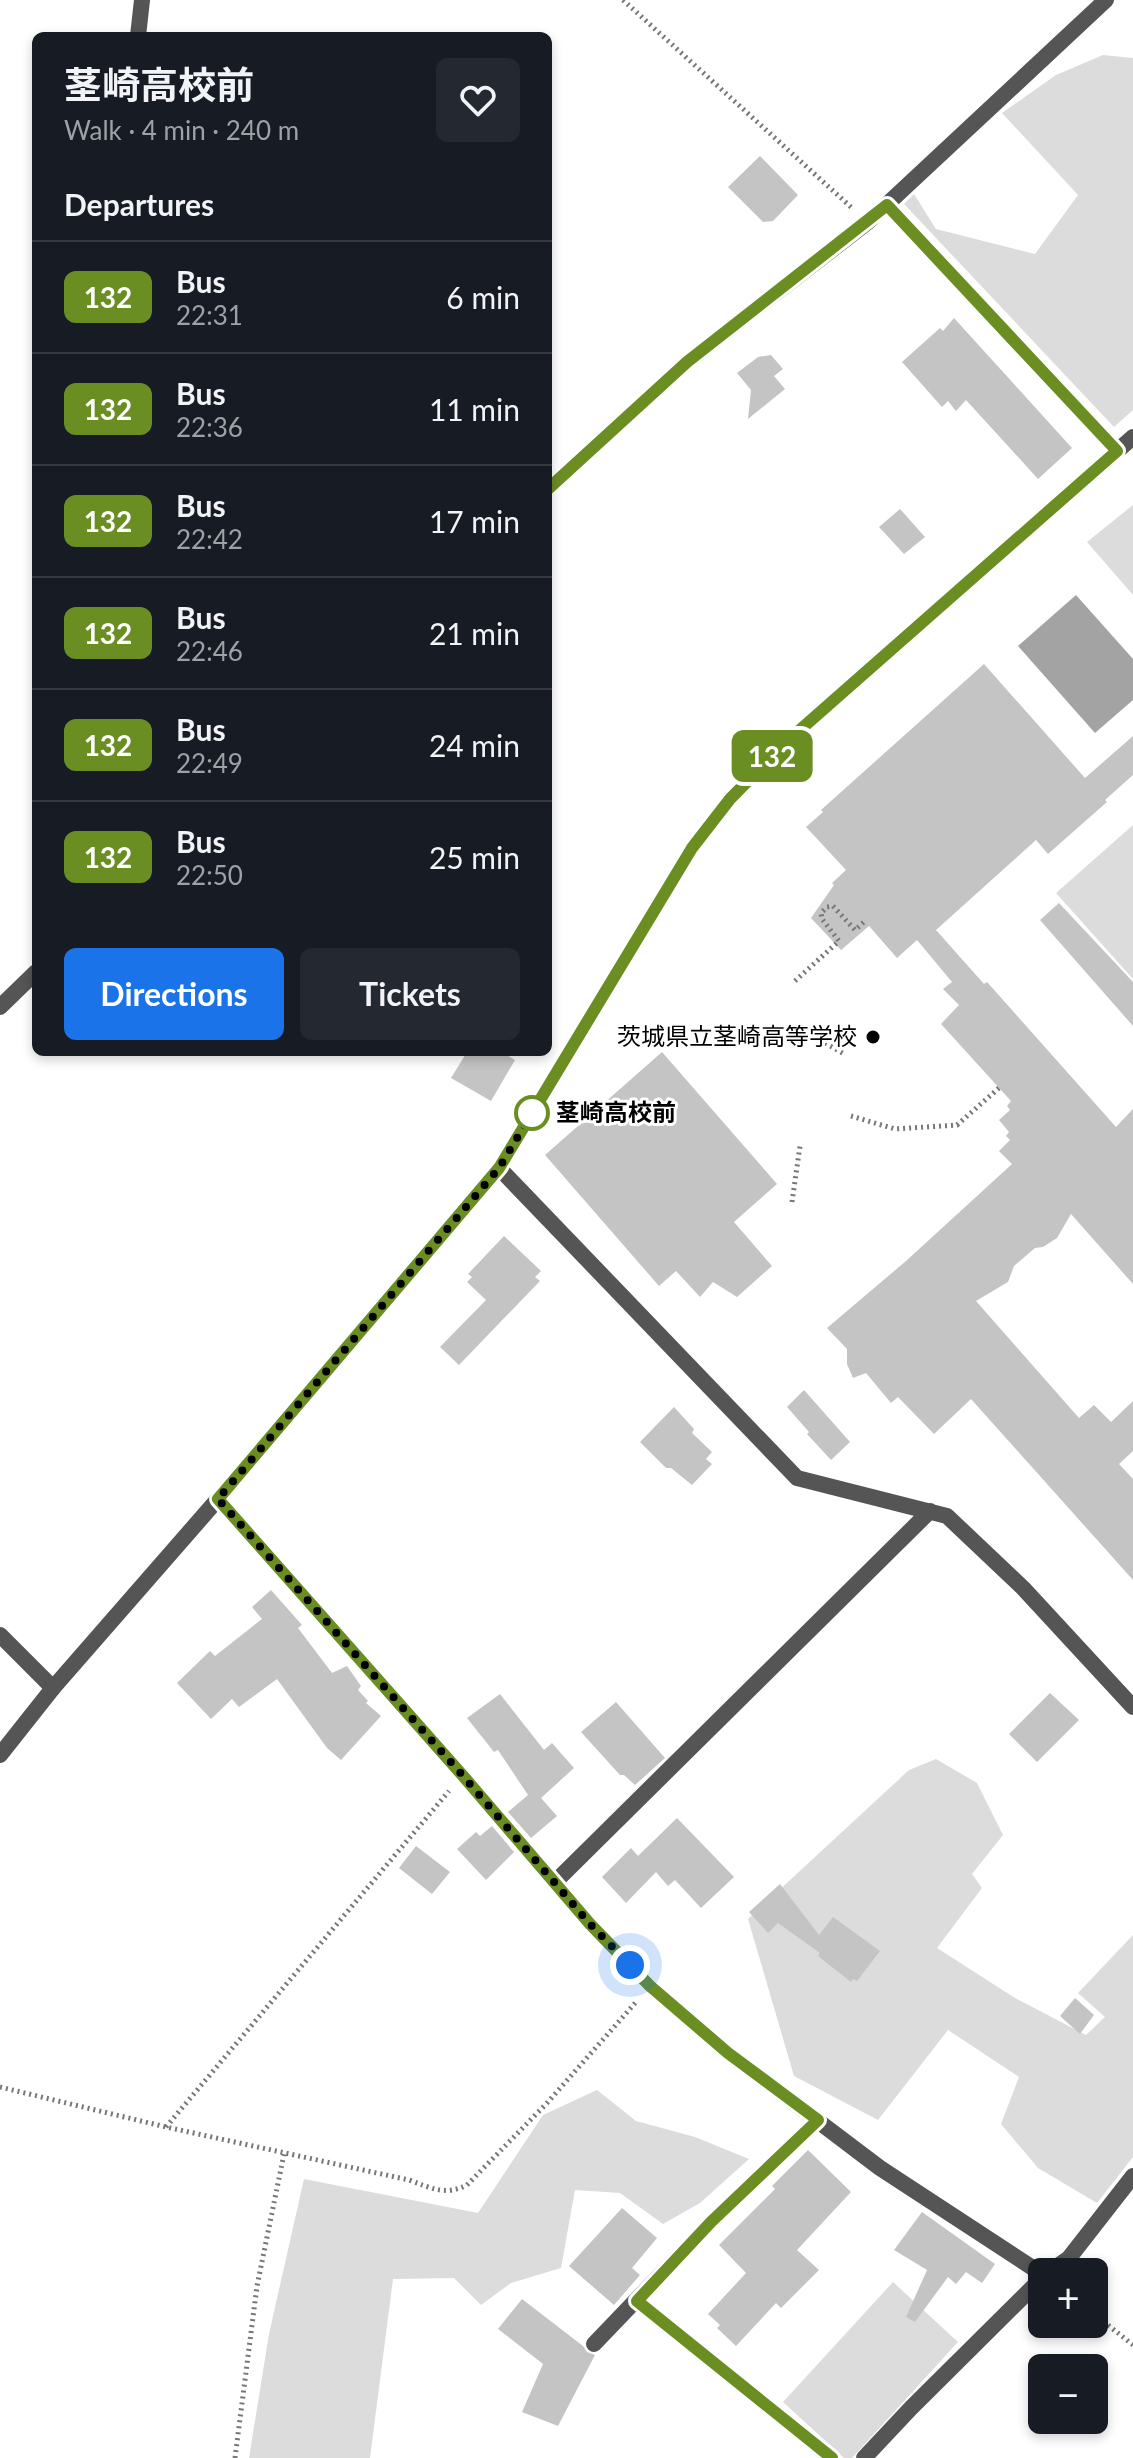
<!DOCTYPE html>
<meta charset="utf-8">
<style>
:root{--surface:#171b24;--page:#242831;--text:#f1f3f6;--muted:#9ea1a6;--line:#363941;--accent:#1a73e8}
body{margin:0;font-family:Lato,"Noto Sans JP",sans-serif;background:var(--page);color:var(--text);height:100vh;display:flex;flex-direction:column;font-size:30px;white-space:nowrap}
*{box-sizing:border-box;margin:0}
p{font-size:26px;color:var(--muted)}
.icon{flex:none;width:44px;height:44px;fill:none;stroke:currentColor;stroke-width:2;stroke-linecap:round;stroke-linejoin:round}
.map{position:relative;flex:1;overflow:hidden}
.side{position:absolute;left:32px;top:32px;width:520px;height:1024px;display:flex;flex-direction:column;background:var(--surface);border-radius:12px;box-shadow:0 4px 12px #0003}
.side>*{flex:none}
.badge{padding:0 16px;border-radius:12px;font-size:28px;line-height:52px}
.fabs{position:absolute;left:1028px;top:2258px;display:grid;gap:16px}
.fabs a{display:grid;place-items:center;width:80px;height:80px;border-radius:12px;background:var(--surface);box-shadow:0 4px 12px #0003;font-size:40px}
.you{position:absolute;width:40px;height:40px;margin:-20px;border:6px solid #fff;border-radius:50%;background:#1a73e8;box-shadow:0 0 0 12px #1a73e833}
.map>.badge{position:absolute;translate:-50% -50%;box-shadow:0 0 0 4px #fff}
h2{padding:0 32px;font-size:30px;line-height:72px}
.round{display:grid;place-items:center;flex:none;width:84px;height:84px;border-radius:12px;background:var(--page)}
.summary{display:flex;align-items:center;justify-content:space-between;height:136px;padding:0 32px}
h1{font-size:38px;font-weight:700;line-height:60px}
.cta{display:flex;gap:16px;margin-top:auto;padding:16px 32px}
.cta a{flex:1;height:92px;border-radius:12px;background:var(--accent);color:#fff;font-size:32px;font-weight:700;line-height:92px;text-align:center}
.cta a+a{background:var(--page);color:var(--text)}
ul{padding:0;list-style:none}
li{display:flex;align-items:center;gap:24px;height:112px;padding:0 32px;border-top:2px solid var(--line)}
li div{flex:1}
li b{display:block;font-size:30px}
li em{font-style:normal}
li .badge{min-width:88px;font-weight:700;text-align:center}
.map>svg:first-child{display:block}
.green{fill:#dcdcdc}
.water{fill:#a3a3a3}
.building{fill:#c4c4c4}
.lines{fill:none;stroke-linecap:round;stroke-linejoin:round}
.path{stroke:#777;stroke-width:5;stroke-dasharray:2 4;stroke-linecap:butt}
.minor{stroke:#555;stroke-width:16}
.tertiary{stroke:#555;stroke-width:16}
.line-casing{stroke:#fff;stroke-width:18}
.line{stroke:#6b8e23;stroke-width:12}
.walk{stroke:#000;stroke-width:8;stroke-dasharray:0 14.4}
.poi-dot{fill:#000;stroke:#fff;stroke-width:3}
.stop-dot{fill:#fff;stroke:#6b8e23;stroke-width:4}
.labels{text-anchor:middle;stroke-width:6;stroke-linejoin:round;paint-order:stroke}
.poi-label{font-size:24px;fill:#000;stroke:#fff;text-anchor:end}
.stop-label{font-size:24px;font-weight:bold;fill:#000;stroke:#fff;text-anchor:start}
</style>
<div class="map">
<svg width="1133" height="2458" viewBox="0 0 1133 2458">
<rect width="100%" height="100%" fill="#fff"/>
<!-- green -->
<path class="green" d="M1103,55L1133,58V410L1114,427L904,204L914,194L936,229L1035,254L1078,195L1002,113L1056,75Z
M1133,505V595L1087,542Z
M1133,825V979L1056,893Z
M936,1759L977,1783L1003,1835L972,1874L982,1888L937,1948L1015,1998L1086,2035L1105,2017L1078,1993L1133,1935V2157L1097,2203L1038,2168L1001,2124L1019,2077L948,2030L878,2120L794,2076L748,1919L909,1770Z
M597,2090L636,2121L695,2137L749,2159L700,2203L663,2224L620,2193L575,2190L561,2268L511,2283L481,2305L454,2278L393,2279L370,2458H249L269,2334L304,2179L478,2213L543,2115Z
M893,2282L958,2342L852,2458H844L783,2402Z"/>
<!-- water -->
<path class="water" d="M1076,595L1133,659V700L1095,733L1018,646Z"/>
<!-- building -->
<path class="building" d="M760,156L798,195L773,221L763,222L728,187Z
M954,318L1072,448L1038,479L966,400L956,411L948,401L942,407L902,362L940,328L943,331Z
M771,355L783,369L774,376L785,389L748,419L751,390L737,373L758,357Z
M900,509L925,537L904,554L879,527Z
M984,664L1085,778L1133,736V775L1105,800L1107,802L1048,854L1036,840L936,930L984,984L987,982L1116,1127L1133,1109V1284L1071,1214L1057,1238L1043,1247L1035,1248L1014,1266L1008,1282L976,1301L1079,1418L1094,1405L1111,1422L1133,1401V1451L1119,1464L1133,1479V1580L971,1399L934,1434L898,1397L891,1403L866,1373L853,1378L847,1364V1349L827,1328L906,1261L1012,1164L999,1151L1010,1140L1006,1136L1009,1132L999,1120L1010,1110L1007,1106L1011,1101L941,1024L959,1005L943,989L952,982L917,940L897,958L869,926L841,950L811,918L834,885L832,883L846,870L806,827L823,812L821,810Z
M1059,903L1133,982V1026L1040,920Z
M467,1052H502L515,1060L491,1101L451,1078Z
M662,1052L777,1184L734,1222L772,1266L737,1297L713,1282L700,1297L676,1271L659,1286L545,1155Z
M504,1236L541,1271L535,1277L540,1281L459,1365L440,1347L486,1300L467,1282L472,1277L468,1274Z
M804,1390L850,1442L831,1460L807,1434L809,1432L787,1407Z
M674,1407L694,1429L692,1433L712,1452L706,1459L712,1464L692,1485L671,1468H666L640,1442Z
M271,1590L302,1625L298,1628L332,1673L347,1666L361,1686L358,1690L368,1701L366,1703L381,1716L341,1760L327,1748L277,1679L239,1707L232,1699L211,1719L177,1683L210,1651L215,1656L262,1619L252,1607Z
M1050,1693L1079,1720L1037,1762L1009,1734Z
M500,1694L544,1750L552,1743L574,1768L541,1798L557,1816L531,1838L508,1812L528,1795L498,1750L494,1752L467,1718Z
M616,1702L665,1758L635,1785L624,1775H620L581,1732Z
M677,1818L734,1877L701,1908L675,1880L668,1886L656,1872L626,1903L602,1877L631,1848L638,1856Z
M492,1826L514,1852L486,1880L457,1849L476,1832L480,1836Z
M416,1846L450,1872L432,1894L399,1868Z
M780,1884L819,1935L833,1917L880,1951L857,1981L853,1979L851,1982L818,1956L820,1953L778,1923L768,1933L749,1912Z
M1075,1998L1094,2015L1080,2034L1060,2016Z
M808,2150L851,2192L797,2250L819,2270L781,2308L776,2303L736,2346L717,2328L720,2325L708,2314L746,2273L719,2245L775,2189L772,2186Z
M622,2208L657,2238L632,2268L640,2275L614,2305L569,2266Z
M922,2212L995,2264L982,2283L966,2272L956,2284L948,2277L915,2322L906,2317L927,2270L894,2250Z
M522,2299L583,2346L587,2352L595,2355L558,2426L522,2412L543,2364L498,2329Z"/>
<g class="lines">
<!-- path -->
<path class="path" d="M623,0L852,208
M795,981L839,941L822,919L821,913L827,907L833,906L855,930L865,921
M820,1040L846,1055
M851,1116L895,1129L957,1125L999,1088
M792,1202L800,1146
M0,2087L166,2127L409,2180C431,2188 445,2196 467,2185L548,2102L636,2002
M166,2127L449,1791
M1094,2314L1133,2345
M235,2458L257,2286L284,2154"/>
<!-- minor -->
<path class="minor" d="M138,36L142,0
M887,205L1117,451
M548,489L687,362L868,222L1106,0
M0,1007L36,972
M499,1168L797,1478L947,1516L1023,1588L1133,1707
M218,1499L464,1777L590,1924L650,1986L728,2053L880,2168L1042,2274
M0,1635L53,1688
M554,1883L930,1511
M1049,2272L1069,2258L1133,2176
M637,2301L832,2458
M594,2344L711,2222L818,2120
M864,2458L911,2408L1042,2278"/>
<!-- tertiary -->
<path class="tertiary" d="M0,1755L53,1688L218,1499L499,1168L692,848L730,799L784,744L1133,437"/>
</g>
<g class="lines">
<defs>
<path id="line" d="M548,489L687,362L887,205L1117,451L784,744L730,799L692,848L499,1168L218,1499L464,1777L590,1924L650,1986L728,2053L818,2120L711,2222L637,2301L832,2458"/>
</defs>
<!-- line casing -->
<use href="#line" class="line-casing"/>
<!-- line -->
<use href="#line" class="line"/>
<!-- walk -->
<path class="walk" d="M532,1113L499,1168L218,1499L464,1777L590,1924L630,1965"/>
</g>
<!-- markers -->
<circle class="poi-dot" cx="873" cy="1037" r="8"/>
<circle class="stop-dot" cx="532" cy="1113" r="16"/>
<g class="labels">
<!-- poi labels -->
<g class="poi-label">
<text x="857" y="1045">茨城県立茎崎高等学校</text>
</g>
<!-- stop labels -->
<g class="stop-label">
<text x="556" y="1121">茎崎高校前</text>
</g>
</g>
</svg>
<div class="fabs">
<a>+</a>
<a>−</a>
</div>
<div class="you" style="left:630px;top:1965px"></div>
<b class="badge" style="left:772px;top:756px;background:#6b8e23;color:#fff">132</b>
<section class="side">
<div class="summary"><div><h1>茎崎高校前</h1><p>Walk · 4 min · 240 m</p></div><a class="round"><svg class="icon" aria-label="heart" viewBox="0 0 24 24"><path d="M12 20l-8-8c-3-5 5-10 8-4 3-6 11-1 8 4z"/></svg></a></div>
<h2>Departures</h2>
<ul>
<li><span class="badge" style="background:#6b8e23;color:#fff">132</span><div><b>Bus</b><p>22:31</p></div><em>6 min</em></li>
<li><span class="badge" style="background:#6b8e23;color:#fff">132</span><div><b>Bus</b><p>22:36</p></div><em>11 min</em></li>
<li><span class="badge" style="background:#6b8e23;color:#fff">132</span><div><b>Bus</b><p>22:42</p></div><em>17 min</em></li>
<li><span class="badge" style="background:#6b8e23;color:#fff">132</span><div><b>Bus</b><p>22:46</p></div><em>21 min</em></li>
<li><span class="badge" style="background:#6b8e23;color:#fff">132</span><div><b>Bus</b><p>22:49</p></div><em>24 min</em></li>
<li><span class="badge" style="background:#6b8e23;color:#fff">132</span><div><b>Bus</b><p>22:50</p></div><em>25 min</em></li>
</ul>
<div class="cta"><a>Directions</a><a>Tickets</a></div>
</section>
</div>
